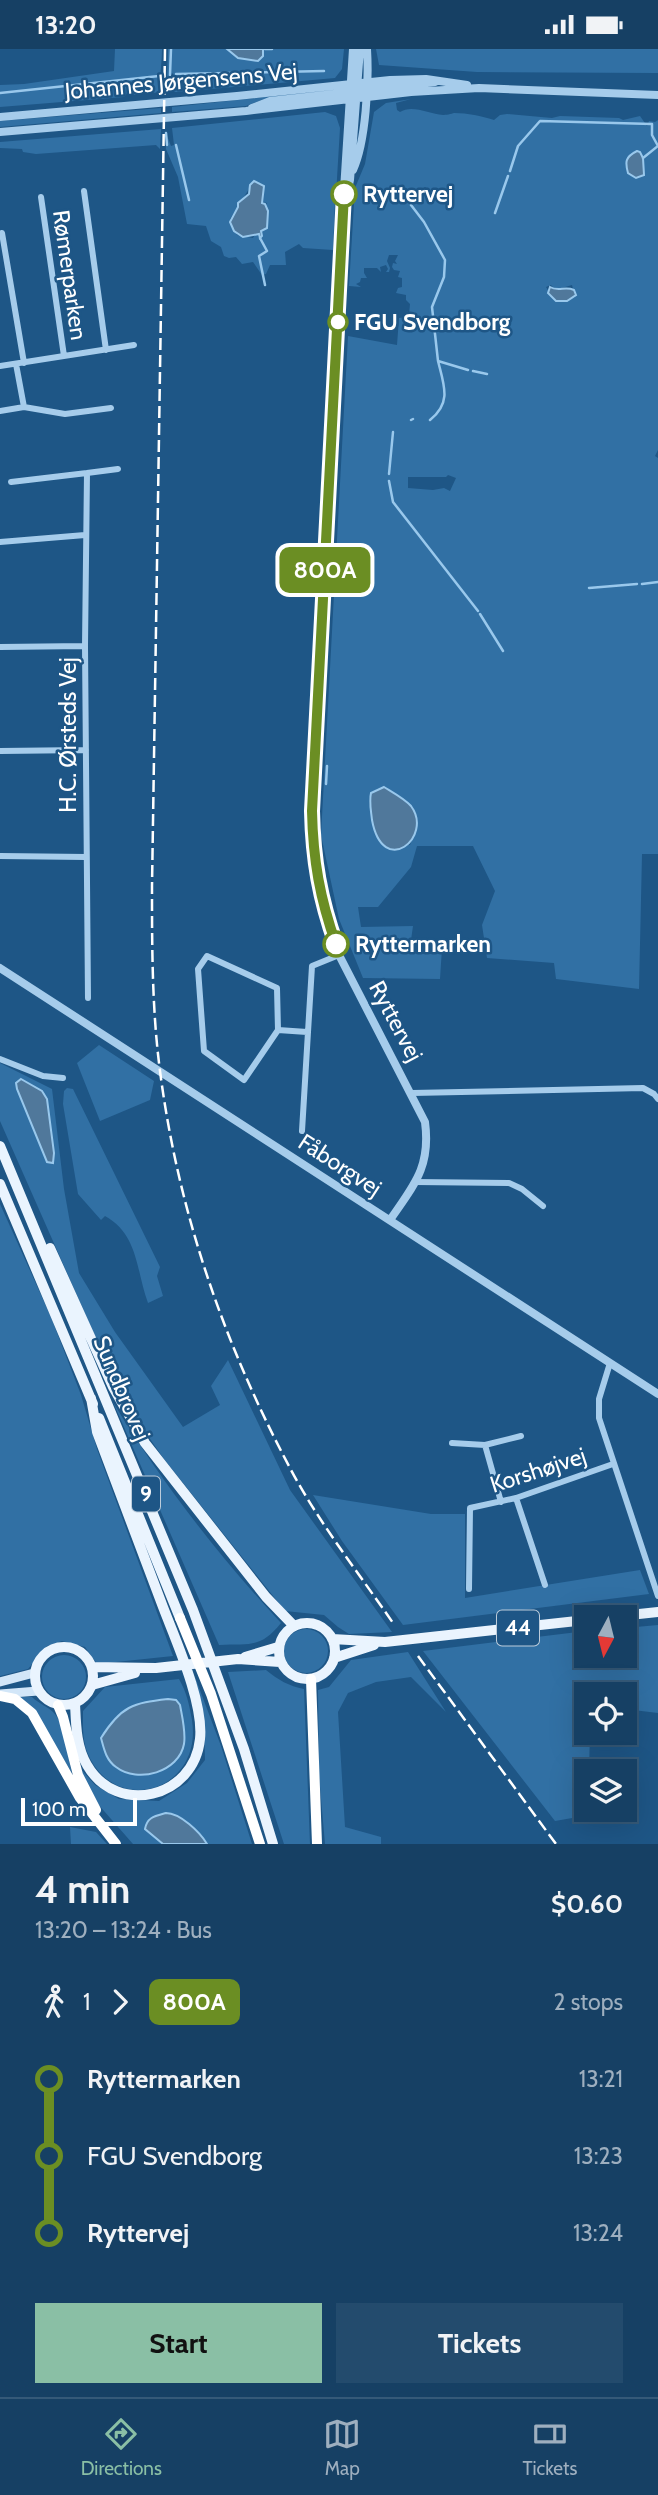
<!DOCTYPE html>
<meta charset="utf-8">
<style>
:root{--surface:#164064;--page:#234b6d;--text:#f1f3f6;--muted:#9eafbf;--line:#355978;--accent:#8abfa5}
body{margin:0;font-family:Cabin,sans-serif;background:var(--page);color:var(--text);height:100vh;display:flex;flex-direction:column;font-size:26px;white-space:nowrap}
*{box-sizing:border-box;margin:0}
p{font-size:23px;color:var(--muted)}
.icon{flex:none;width:38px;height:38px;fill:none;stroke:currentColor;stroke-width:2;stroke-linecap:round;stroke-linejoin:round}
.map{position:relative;height:1795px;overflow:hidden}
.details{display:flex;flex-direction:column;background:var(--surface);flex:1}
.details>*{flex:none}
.badge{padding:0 14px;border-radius:10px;font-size:24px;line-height:46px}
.needle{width:46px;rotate:187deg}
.controls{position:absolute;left:574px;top:1556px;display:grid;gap:14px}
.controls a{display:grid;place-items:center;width:63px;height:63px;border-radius:0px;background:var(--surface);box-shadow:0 7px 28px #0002,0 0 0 2px var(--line);font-size:35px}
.scale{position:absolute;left:21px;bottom:18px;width:116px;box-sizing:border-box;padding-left:7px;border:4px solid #fff;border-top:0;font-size:19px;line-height:24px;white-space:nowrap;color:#fff;-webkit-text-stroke:5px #1e5686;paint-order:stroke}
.map>.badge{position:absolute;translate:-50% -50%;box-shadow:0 0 0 4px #fff}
.legs{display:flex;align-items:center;gap:10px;height:77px;padding:0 35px;font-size:23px}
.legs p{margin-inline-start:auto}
.summary{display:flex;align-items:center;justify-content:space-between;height:119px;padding:0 35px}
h1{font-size:38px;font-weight:700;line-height:52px}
.action{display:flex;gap:14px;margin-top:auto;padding:14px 35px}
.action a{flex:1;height:80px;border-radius:0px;background:var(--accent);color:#111;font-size:28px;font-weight:700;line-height:80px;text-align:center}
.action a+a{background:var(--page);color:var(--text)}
ul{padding:0 35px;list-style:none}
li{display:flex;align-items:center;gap:24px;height:77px;font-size:26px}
li i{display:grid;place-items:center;width:10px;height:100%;margin:0 9px;background:currentColor}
li i::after{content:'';width:18px;height:18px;margin:-9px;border:5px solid;border-radius:50%;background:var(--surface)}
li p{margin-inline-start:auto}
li:first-child i{background:linear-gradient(#0000 50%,currentColor 0)}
li:last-child i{background:linear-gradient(currentColor 50%,#0000 0)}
.status{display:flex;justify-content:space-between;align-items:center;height:49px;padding:0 35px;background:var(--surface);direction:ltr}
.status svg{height:19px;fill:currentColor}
.menu{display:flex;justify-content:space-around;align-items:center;height:98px;border-top:2px solid var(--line);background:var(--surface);font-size:19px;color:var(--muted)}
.menu a{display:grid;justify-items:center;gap:4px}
.menu .on{color:var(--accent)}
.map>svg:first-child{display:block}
.green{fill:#3170a4;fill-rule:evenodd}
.water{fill:#50789b;stroke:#99c8ec;stroke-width:2}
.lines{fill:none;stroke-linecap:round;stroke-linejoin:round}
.stream{stroke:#99c8ec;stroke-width:2.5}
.minor{stroke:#a6cceb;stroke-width:6}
.tertiary{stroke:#a6cceb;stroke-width:8}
.secondary{stroke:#d2e6f8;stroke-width:9}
.primary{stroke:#eaf4fe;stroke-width:10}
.motorway{stroke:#fff;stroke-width:10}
.rail{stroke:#fff;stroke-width:2.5;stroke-dasharray:12 5;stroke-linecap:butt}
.line-1-casing{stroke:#fff;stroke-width:16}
.line-1{stroke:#6b8e23;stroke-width:10}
.stop-1-dot{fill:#fff;stroke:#6b8e23;stroke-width:3.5}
.labels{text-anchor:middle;stroke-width:5;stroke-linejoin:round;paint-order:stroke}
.shield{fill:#1e5686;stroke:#bcccdb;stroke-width:2}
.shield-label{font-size:21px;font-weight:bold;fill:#fff}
.street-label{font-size:23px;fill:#fff;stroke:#1e5686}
.stop-label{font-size:23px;font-weight:bold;fill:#fff;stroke:#1e5686;text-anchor:start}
</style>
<div class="status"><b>13:20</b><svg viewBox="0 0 49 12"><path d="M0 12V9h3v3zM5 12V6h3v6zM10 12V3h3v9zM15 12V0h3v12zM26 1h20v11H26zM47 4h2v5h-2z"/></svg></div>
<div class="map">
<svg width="658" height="1795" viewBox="0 0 658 1795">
<rect width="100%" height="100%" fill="#1e5686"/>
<!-- green -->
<path class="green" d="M115,0H162C162,15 159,29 161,43L134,46L129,42L124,48L0,58V36L24,35L114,22Z
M168,0H227L238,9L258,12L263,7V0H344L342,20L335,29L177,43H172L175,27L172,24L167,32Z
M376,0H658V24L477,23L379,16Z
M332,41L331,43L264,50L246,57L172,63V58Z
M411,50L396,54L397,61L400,63C412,55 429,65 443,66C445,66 452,65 454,64C468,64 481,67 494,71L500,66L507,65L552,69L560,67L619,69L623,71L640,67L647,77L649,72L655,73L658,71V401L655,407L658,409V805H642L639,940L556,930L554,914L487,909L482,876L495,842L473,797H417L411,818L378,858H358L361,878L413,877L411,891L420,900L442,899L440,930L363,929L339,870L321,786L348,287L397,296L399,269L406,268L407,262L409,266L410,255L406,251V246L396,244L398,239L402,238V229L398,228L400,222L394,221L392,218L393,214L397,215L395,212L398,206H389L387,212L390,219L389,223H386L388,220L386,216L380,218L381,223L377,219H364V224L367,229H361L360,233L356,235L361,238L349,237L355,139L365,115L374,63L386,54ZM551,236L555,241L572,236L575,248L562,253L554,251L546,238ZM448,426L456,429L450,442L444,439L433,441L408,439V428H446ZM389,741L397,748L416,778L410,796L375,786L369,752L371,744Z
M161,59V64L0,78V72Z
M325,63L336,67L340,79L336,146L334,147L333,152L335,153L333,201L303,199L299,195L285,203L286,216H270L266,225L262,226L253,213L242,215L236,208L229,209L224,207L221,198L211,192L206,177L187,175L178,128L166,100V84L171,97L174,96L172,79ZM254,132L264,138L263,153L267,154L265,158L268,163L266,170L267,178L262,182L260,189L259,185H255L253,189L237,186L230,170Z
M161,80L160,100L156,96L36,105L23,103L22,100L0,99V93Z
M99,996L154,1032L150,1051L100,1072L77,1014Z
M0,1014L52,1040L64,1140L79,1224L115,1283L183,1378L220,1356L211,1337L228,1311L290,1441L392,1583L349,1585L338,1578L324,1566L285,1562L164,1410L132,1364L94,1285L0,1072Z
M67,1039L73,1040L160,1218L157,1227L163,1247L148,1254C136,1222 139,1186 105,1167L101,1171L78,1145L63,1055L64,1042Z
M0,1155L51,1268L81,1346L97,1400L173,1607L97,1615L85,1598L62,1592L47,1597L28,1620L0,1627Z
M113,1353C161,1433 218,1506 281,1574C260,1600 250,1594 219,1596Z
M313,1446L431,1465H465V1549L640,1521L649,1545L403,1576L342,1492Z
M658,1576V1664L625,1660V1680V1645H586V1684H590L589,1722H586V1760L618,1761L555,1772L423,1602L586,1582V1606H625V1579Z
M284 1602a22 22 0 1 1 44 0a22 22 0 1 1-44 0Z
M408,1603L446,1663L411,1628L376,1633L348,1644L338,1663L345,1778L381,1788V1795H325L319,1726L318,1641L329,1638L351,1611Z
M42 1628a22 22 0 1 1 44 0a22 22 0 1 1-44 0Z
M266,1621C278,1631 289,1637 304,1640L310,1795H284L228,1623Z
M195,1628L221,1697L252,1795H133L90,1746L79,1718L95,1736L119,1750L159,1752L187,1734L205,1711L204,1674Z
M179,1630C187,1644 189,1655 192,1671C203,1743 115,1768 88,1705C82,1691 83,1676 83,1662L105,1638Z
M18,1648H32C39,1655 49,1658 54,1664C65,1676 68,1708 72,1724L32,1659Z
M70,1778L96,1783L107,1795H71Z"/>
<!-- water -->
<path class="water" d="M227,0H263V7L258,12L238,9Z
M637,102L640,103L643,109L644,126L636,129L628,124C625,113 625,108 637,102Z
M254,132L264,137L262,154L265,155L268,162L267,179L261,182L262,187L260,189L259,185L243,188L234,182L230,173L238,158V154L249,145L250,136Z
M550,238C558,243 565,237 574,241L576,246L567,252H556L548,244Z
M384,738C392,743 405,750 411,757C434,788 383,830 372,771C371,761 369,753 371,744Z
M21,1030L42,1042L47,1050L54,1104L53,1114L47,1113L17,1040L16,1034Z
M168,1650L176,1651L180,1656C182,1667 186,1683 184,1695C179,1723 138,1735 116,1718C106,1711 104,1700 101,1689C121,1657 133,1654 168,1650Z
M166,1764C180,1764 200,1783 207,1795H163L145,1780C147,1768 155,1767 166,1764Z"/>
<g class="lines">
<!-- stream -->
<path class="stream" d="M265,0H272
M176,25L324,22
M170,26L171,0
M0,44L159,27
M166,84L167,96
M176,96L189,151
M510,122L518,97L540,72L652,75V86L658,97L643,109
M411,156L424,173L445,211L444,228L432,258L438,312L468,321
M495,164L508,127
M260,189L267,202L259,207L265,236
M473,322L487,325
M411,371L413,370
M430,371C452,354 444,336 438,312
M389,425L393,383
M389,432L393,453L478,562
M642,535L658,533
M589,539L637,535
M480,565L503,602
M326,735L327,717"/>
<!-- minor -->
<path class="minor" d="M84,142L106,301
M41,148L64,307
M2,184L24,314
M16,315L24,358
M0,317L134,296
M0,362L24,358L65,365L111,359
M11,433L87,424
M0,493L85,486
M0,598L85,597
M0,702L86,701
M0,807L86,808
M88,949L85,597L87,424L118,420
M278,981L244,1031L204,1002L198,920L207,907L277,939L278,981L307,983
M0,1010L43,1027L63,1029
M412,1044L643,1039L654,1045L658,1050
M302,1082L312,917L339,906
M415,1133L509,1134L522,1140L543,1157
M610,1314L599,1350V1369L658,1547
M452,1394L485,1396L521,1387
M485,1396L501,1453
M516,1449L545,1536
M469,1540L470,1459L516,1449L613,1415"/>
<!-- tertiary -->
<path class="tertiary" d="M360,0L350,131L345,154L312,762L313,806L319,838L339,906L425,1073C431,1118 414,1136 390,1171
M361,42L435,33
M252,59L270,52L352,43
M0,68L237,47L390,31L426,30L467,36
M0,83L246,62L411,43L479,39L658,46
M353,121C366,93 369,32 367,0
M344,141L353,0
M0,919L658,1345"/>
<!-- secondary -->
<path class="secondary" d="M0,1633L34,1624
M0,1645L38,1642"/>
<!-- primary -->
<path class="primary" d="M0,1097L193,1561L244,1700L273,1795
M0,1135L93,1355
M50,1199L113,1338L145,1394L266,1548L294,1577
M99,1369L180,1569
M611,1568L658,1563
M279 1602a28 28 0 1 1 56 0a28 28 0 1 1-56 0Z
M332,1590L385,1593L586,1571
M35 1627a29 29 0 1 1 58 0a29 29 0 1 1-58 0Z
M245,1608L278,1598
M334,1609L374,1596
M92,1618L156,1619L238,1610L280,1613
M92,1636L135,1624
M75,1654C76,1675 76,1698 87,1716C117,1768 194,1749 200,1690C204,1654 176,1592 163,1558C141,1499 119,1441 97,1383L91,1349"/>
<!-- motorway -->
<path class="motorway" d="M180,1569L211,1645L260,1795
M311,1630L317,1795
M0,1647L15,1650L32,1664L80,1749L116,1795
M58,1656L63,1668L78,1726L96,1761"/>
<!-- rail -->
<path class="rail" d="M165,0L152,837C152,899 152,961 160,1022C178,1162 224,1295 290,1419C319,1474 358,1523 393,1574
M418,1607L556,1795"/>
</g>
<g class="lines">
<defs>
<path id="line-1" d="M336,895C320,850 313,811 312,762L344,145"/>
</defs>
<!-- line-1 casing -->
<use href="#line-1" class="line-1-casing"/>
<!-- line-1 -->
<use href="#line-1" class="line-1"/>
</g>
<!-- markers -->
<g class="stop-1-dot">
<circle cx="344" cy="145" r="12"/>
<circle cx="338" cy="273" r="9"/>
<circle cx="336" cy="895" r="12"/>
</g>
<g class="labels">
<!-- shield labels -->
<g class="shield">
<rect x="132" y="1427.5" width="28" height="35" rx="5"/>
<rect x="497" y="1561.5" width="42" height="35" rx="5"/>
</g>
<g class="shield-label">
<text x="146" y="1452">9</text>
<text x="518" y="1586">44</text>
</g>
<!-- street labels -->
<g class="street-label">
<text transform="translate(181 32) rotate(-5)" y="8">Johannes Jørgensens Vej</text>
<text transform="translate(70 226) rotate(82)" y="8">Rømerparken</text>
<text transform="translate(68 686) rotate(-90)" y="8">H.C. Ørsteds Vej</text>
<text transform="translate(396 972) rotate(62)" y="8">Ryttervej</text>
<text transform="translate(340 1116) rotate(33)" y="8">Fåborgvej</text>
<text transform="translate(122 1339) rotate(67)" y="8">Sundbrovej</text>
<text transform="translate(538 1421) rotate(-18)" y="8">Korshøjvej</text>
</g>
<!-- stop labels -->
<g class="stop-label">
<text x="363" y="153">Ryttervej</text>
<text x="354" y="281">FGU Svendborg</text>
<text x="355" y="903">Ryttermarken</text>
</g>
</g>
</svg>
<div class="controls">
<a><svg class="needle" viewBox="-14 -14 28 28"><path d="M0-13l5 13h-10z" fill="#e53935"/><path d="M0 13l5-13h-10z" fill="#9eafbf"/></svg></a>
<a><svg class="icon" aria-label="locate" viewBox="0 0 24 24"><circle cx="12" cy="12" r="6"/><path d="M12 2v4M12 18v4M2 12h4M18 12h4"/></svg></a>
<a><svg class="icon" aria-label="layers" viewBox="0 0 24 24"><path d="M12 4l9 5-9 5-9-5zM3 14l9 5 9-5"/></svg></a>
</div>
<div class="scale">100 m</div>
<b class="badge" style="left:325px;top:521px;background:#6b8e23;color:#fff">800A</b>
</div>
<section class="details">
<div class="summary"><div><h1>4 min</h1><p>13:20 – 13:24 · Bus</p></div><b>$0.60</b></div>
<div class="legs"><svg class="icon" aria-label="walk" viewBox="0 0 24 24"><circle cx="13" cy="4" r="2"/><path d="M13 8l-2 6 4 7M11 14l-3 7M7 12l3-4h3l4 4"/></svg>1<svg class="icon" aria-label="forward" viewBox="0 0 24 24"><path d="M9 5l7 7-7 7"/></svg><b class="badge" style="background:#6b8e23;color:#fff">800A</b><p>2 stops</p></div>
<ul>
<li><i style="color:#6b8e23"></i><b>Ryttermarken</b><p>13:21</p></li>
<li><i style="color:#6b8e23"></i><span>FGU Svendborg</span><p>13:23</p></li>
<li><i style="color:#6b8e23"></i><b>Ryttervej</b><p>13:24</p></li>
</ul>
<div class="action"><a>Start</a><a>Tickets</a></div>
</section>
<nav class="menu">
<a class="on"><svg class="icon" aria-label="directions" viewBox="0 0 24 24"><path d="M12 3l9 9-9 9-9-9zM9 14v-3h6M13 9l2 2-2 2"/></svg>Directions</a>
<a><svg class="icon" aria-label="map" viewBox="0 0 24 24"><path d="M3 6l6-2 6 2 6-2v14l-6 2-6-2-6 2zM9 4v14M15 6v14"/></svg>Map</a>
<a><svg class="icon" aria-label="tickets" viewBox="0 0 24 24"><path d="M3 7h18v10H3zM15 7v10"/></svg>Tickets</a>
</nav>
